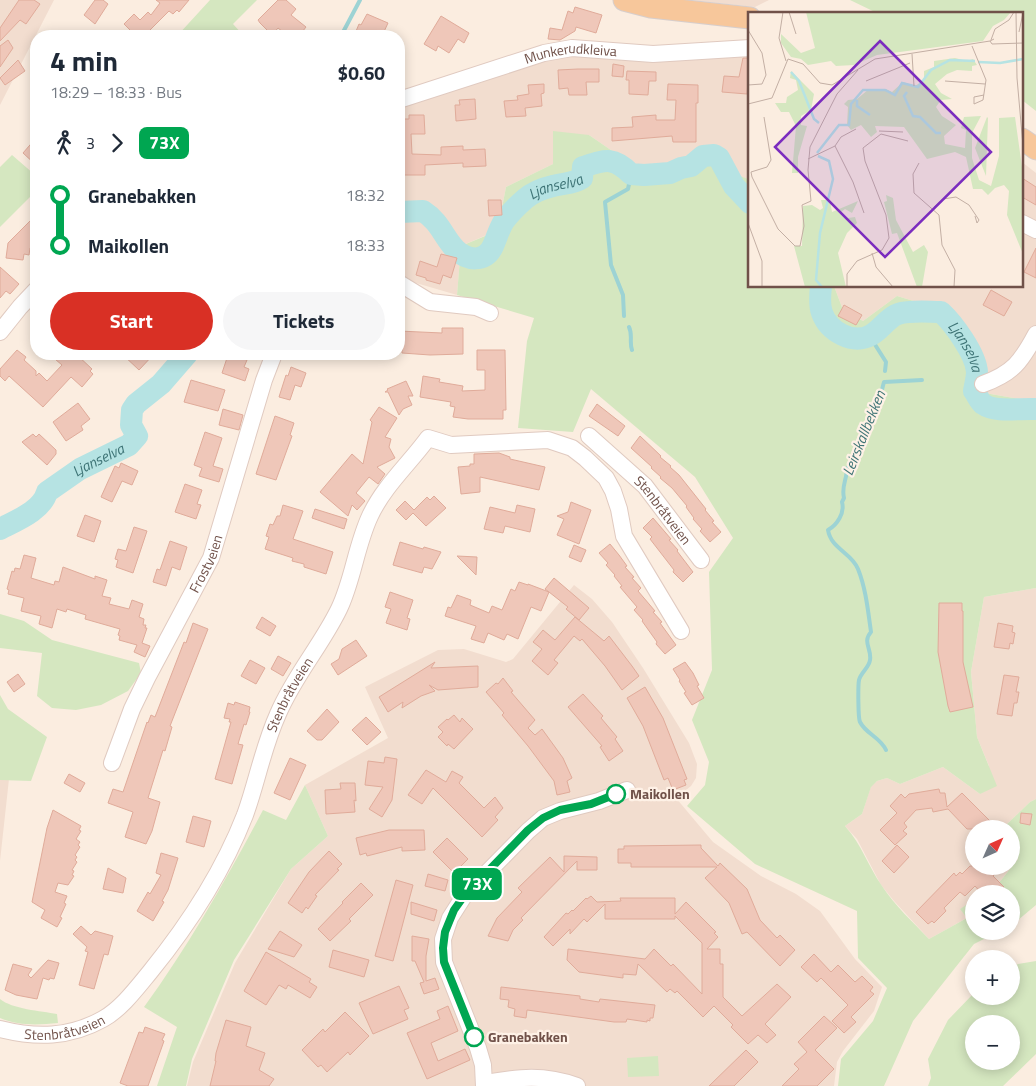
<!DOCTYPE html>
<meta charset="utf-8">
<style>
:root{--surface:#fff;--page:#f6f6f7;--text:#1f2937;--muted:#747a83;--accent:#d93025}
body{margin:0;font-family:"Titillium Web",sans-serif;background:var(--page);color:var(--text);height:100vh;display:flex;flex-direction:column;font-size:19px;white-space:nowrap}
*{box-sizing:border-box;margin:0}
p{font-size:16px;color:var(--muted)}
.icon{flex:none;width:28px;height:28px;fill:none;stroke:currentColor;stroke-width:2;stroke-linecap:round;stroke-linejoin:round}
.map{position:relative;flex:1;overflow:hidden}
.panel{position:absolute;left:30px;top:30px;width:375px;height:330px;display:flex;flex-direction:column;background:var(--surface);border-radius:20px;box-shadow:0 2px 12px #0003}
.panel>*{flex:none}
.badge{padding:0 10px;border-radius:8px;font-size:18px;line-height:32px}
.needle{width:32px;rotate:45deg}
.buttons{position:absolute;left:965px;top:820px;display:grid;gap:10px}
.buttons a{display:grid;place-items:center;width:55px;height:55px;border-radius:50%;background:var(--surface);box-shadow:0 2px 12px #0003;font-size:25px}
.map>.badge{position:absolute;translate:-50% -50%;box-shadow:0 0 0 2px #fff}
.legs{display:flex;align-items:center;gap:8px;height:55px;padding:0 20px;font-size:16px}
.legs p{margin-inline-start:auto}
.summary{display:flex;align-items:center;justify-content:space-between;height:85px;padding:0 20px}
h1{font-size:28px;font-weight:700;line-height:38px}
.cta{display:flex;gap:10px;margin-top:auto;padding:10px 20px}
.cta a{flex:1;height:58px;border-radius:30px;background:var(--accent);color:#fff;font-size:20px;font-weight:700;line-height:58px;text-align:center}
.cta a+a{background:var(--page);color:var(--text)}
ul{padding:0 20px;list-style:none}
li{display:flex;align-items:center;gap:18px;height:50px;font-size:19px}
li i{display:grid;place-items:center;width:8px;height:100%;margin:0 6px;background:currentColor}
li i::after{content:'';width:12px;height:12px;margin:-6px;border:4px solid;border-radius:50%;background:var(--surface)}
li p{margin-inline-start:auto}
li:first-child i{background:linear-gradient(#0000 50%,currentColor 0)}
li:last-child i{background:linear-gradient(currentColor 50%,#0000 0)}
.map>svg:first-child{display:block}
.residential{fill:#f2ddcf}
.green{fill:#d5e7c0;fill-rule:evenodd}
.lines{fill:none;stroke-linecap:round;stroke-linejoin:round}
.stream{stroke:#9dd3d4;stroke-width:4}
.river{stroke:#b6e3e3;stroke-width:22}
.building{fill:#efc7b9;stroke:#e0ab9a}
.minor-casing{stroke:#e0cac0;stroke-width:18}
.major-casing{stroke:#d7cecc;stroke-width:23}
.minor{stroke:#fff;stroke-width:16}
.major{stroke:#f7c79b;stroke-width:21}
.line-1-casing{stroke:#fff;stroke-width:11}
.line-1{stroke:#00a651;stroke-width:8}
.stop-1-dot{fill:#fff;stroke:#00a651;stroke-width:2.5}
.labels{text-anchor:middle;stroke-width:4.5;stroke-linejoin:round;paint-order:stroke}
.street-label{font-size:14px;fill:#705149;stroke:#fef1e6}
.stop-label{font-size:14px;font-weight:bold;fill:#705149;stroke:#fef1e6;text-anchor:start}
.water-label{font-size:15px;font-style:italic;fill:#3e7476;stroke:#fef1e6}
.inset-river{fill:none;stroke:#b6e3e3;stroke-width:2.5}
.inset-road{fill:none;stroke:#c3afa4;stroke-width:1}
.view{fill:#7b2cbf;fill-opacity:0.15;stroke:#7b2cbf;stroke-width:2.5}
.inset-edge{fill:none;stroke:#705149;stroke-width:2.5}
</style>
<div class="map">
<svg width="1036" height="1086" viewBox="0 0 1036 1086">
<rect width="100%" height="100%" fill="#fbede0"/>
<!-- residential -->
<path class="residential" d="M0,0H54L0,105Z
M691,0H769L755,7Z
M750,42V180L711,165L640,170L589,135L553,164L506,187L500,218L489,234L461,246L457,295L399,278V98L547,50Z
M1022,162L1036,173V402L985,393L947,311L897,296L863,321L843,310L834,286H1022Z
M574,585L592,599L612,622L643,668L689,743L697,764L696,778L691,786L676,798L713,842L761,876L796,894L820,911L855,959L882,987L874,1011L843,1051L837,1062L834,1086H187L193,1062L235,963L291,869L328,836L305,785L388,738L365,687L438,650L464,649L506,662L513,659Z
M1036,588V799L1030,802L1006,825L1007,829H974V866H1011V840L1018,859L990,894H974V900L961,909L967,918L929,939L894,901L881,885L857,839L845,826L862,814L871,786L877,781L887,778L900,784L943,767L980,794L989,766L977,737L971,672L984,597Z
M9,779L0,861V780Z"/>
<!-- green -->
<path class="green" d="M210,0H257L233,24L244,36H177Z
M850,0H1036V111L1022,100V14H879Z
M553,131L589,135L640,170L712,165L748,179L750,180V286H834L843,310L863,321L897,296L947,311L985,393L1036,402V588L984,597L971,672L977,737L997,786L980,794L943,767L900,784L887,778L877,781L871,787L862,814L845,826C862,845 868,866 882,886C895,906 913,922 929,939L967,918L960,909L974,900V931H1000L974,944L913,1021L884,1086H838L841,1059L873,1021L887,988L858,958L857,911L755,864L687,806L705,785L709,762L692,720L712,670L709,572L733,538L695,477L591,389L573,432L518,428L527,341L534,318L457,295L461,246L490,234L500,218L506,187L553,164Z
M12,155L34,174L36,172V191L0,227V167Z
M0,614L24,621L52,640L139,663L141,673L128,691L101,705L76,710L52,708L37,696L42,653L0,648Z
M0,695L8,709L47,737L31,781L0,780Z
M305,785L328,836L291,869L234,960L192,1059L186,1086H157L177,1027L144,1007C189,945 227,878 263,810L286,820Z
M1036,799V905L1011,926V894H990L1018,859L1011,840V829H1007L1006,825L1030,802Z
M1036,961V1054L1003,1086H928L931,1078L928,1059L948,1020L974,993V996H1011V968L1018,964ZM974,1024H1011V1061H974Z
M0,999C12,1009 41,1011 57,1014L58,1023C38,1025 19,1026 0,1018Z
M658,1056L659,1076L628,1077L627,1058Z"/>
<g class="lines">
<!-- stream -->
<path class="stream" d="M341,36L360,0
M624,316L623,295L611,265L605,202L628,189L631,174
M629,327C633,335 629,342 632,350
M873,334L874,343L886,362L885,371
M886,750C880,737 866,734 860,722C858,718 858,685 859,680C861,672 869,668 870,660C872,649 862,642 871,632C868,611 866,589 858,569C852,553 831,549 828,530C837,525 845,513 842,502L844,498C841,486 847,480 847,468L852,466L856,459L854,456L859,452C859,436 868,426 875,413C880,404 881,392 884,382L922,380"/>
<!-- river -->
<g class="river">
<path id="s1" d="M399,212L423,211C440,222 443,236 455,249C467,261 485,263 493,246C497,237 499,229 504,221C510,213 517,206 525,199C532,193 544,188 553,186C563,183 573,184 582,178L583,167C605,160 613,156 631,174L644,175L670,173L681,168L691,166L703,156L714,155L719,158L734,186L750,203"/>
<path id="s2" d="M821,286C820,295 819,305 822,313C829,332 853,345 871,335C881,330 888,317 898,314C911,310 928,312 941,312C953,323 976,354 977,372C977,378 975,385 974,391C977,395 980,402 983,404C995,413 1021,408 1036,409"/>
<path id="s3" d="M0,529C15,521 42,511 47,492L80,469L129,445L137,436L131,425L132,410L136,404L161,384L187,354"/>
</g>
</g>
<!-- building -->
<path class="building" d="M19,0H34L40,4L26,24L20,20L0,41V28Z
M95,0H103L108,4L95,24L84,15Z
M156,0H189L179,12L177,10L173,14L169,11L144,36H136L124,24L134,14L140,20L148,12L151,15L160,3Z
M278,0H286L296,9L291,15L306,27L299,36H288L278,28L272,35L260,23L258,20Z
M575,7L602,15L596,33L576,27L575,31L560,40L548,39L550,28L562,30L568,11L573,13Z
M367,14L388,23L382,36H354L359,24L361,25Z
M441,16L469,33L464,43L458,39L449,53L438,46L436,51L424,44Z
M8,40L13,48L0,67V46Z
M743,58H750L747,94L722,92L724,76L739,77Z
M18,60L25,71L5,85L0,78Z
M613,64L624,66L623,77L612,76Z
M578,69H599V82H586L587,95H569L568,88L559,89L558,70Z
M627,71L656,72V81H649L648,95L629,94V80H626Z
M544,84V93L541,94L542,106L525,108L526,116L506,117L504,101L518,100L517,96L529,94L528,85Z
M668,84L698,85V103H696V142H673L672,136L612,141V128L633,127L632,117L656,115V120H675L676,100H667Z
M475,99L476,119L456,121L455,105H460L459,100Z
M409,115H424L425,134H411L412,154L441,155V147L463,146V150L485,149L486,166L463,167V163L425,165V175H399V119H409Z
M36,138V165L23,153Z
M1022,178L1036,187V205L1022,197Z
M488,200H501L502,215L489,216Z
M36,215V243L35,249L30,248L29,255L24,254L23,260L6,258L8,243Z
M1036,248V278L1024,272Z
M441,254L457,258L451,278L443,275L440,284L426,280V278L416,275L420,261L437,267Z
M0,267L19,284L10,294L6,291L0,298Z
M991,290L1012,302L1004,316L983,305Z
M844,305L862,315L856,325L838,316Z
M442,328H463V354L430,355L402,353V346H399V331L442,333Z
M17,350L26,357L24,360L36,371V376L39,373L47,381L62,365L49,354H76L92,369L90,371L93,374L82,387L71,377L43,407L9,376L5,381L0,376V369Z
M477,350H505L506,410H503V419H468L453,417L455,407L450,406L451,402L420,397L423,376L440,379L439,382L463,386L462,391L485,390V370H477Z
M122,354H154L139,370Z
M228,355L247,360L244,367L249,369L245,381L222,373Z
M291,367L306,373L301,387L295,385L290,400L279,397L286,375L288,376Z
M191,380L225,390L218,411L184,402Z
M406,381L413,396H408L412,405L403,409L399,415L388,392H385L388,390L387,389Z
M78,403L90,419L81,426L83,430L66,441L53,422Z
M597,404L625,426L618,436L589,416Z
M379,407L397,418L385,437L391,439L389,447L395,458L377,467L385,474L378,484L369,477L356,493L365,501L357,510L352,505L348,516L320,492L352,454L363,464L372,422L370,420Z
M223,409L243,415L239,430L219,425Z
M275,416L294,423L290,435L292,436L276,480L256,474Z
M205,432L222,438L213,466L223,469L219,482L199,476L202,468L194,465Z
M33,434L36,437L39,434L56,450V454L47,465L22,442Z
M640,436L661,456L660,457L671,466L670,467L679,475L706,509L705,510L714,521L712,522L721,532L710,542L700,531L702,529L693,519L694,518L686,507L687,506L672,488L660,478L661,477L651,468L652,467L631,448Z
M499,453L510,457V459L545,467L539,490L480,477V492L461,494L458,467L470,466V464H474V454Z
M121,463L138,471L132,485L122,481L112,502L101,497L115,466L119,468Z
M185,484L202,490L197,504L201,505L196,519L175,512Z
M434,496L446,508L426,526L413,513L406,520L396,510L405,501L414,510L427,497L430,500Z
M571,502L591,510L579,544L557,535L564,519L557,516L568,512Z
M283,505L303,511L293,539L333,552L326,574L304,567V564L292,561L293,558L265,549L269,537L266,536L270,524L273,525L277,516H280Z
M517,505L535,509L530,532L505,526L503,533L484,529L490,507L515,513Z
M315,509L347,519L344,529L312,518Z
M85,515L101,521L94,542L77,536Z
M653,518L671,539L669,540L678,550L677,551L693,572L683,582L673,572L674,570L650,539L652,537L643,528Z
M134,527L147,531L133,573L116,567L118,560L115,559L118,549L126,551Z
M170,541L187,547L180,570L172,567L166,586L153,582L157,569L160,570Z
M400,542L423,549L424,547L441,552L432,569L424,567L422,573L393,565Z
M610,544L619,555L627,566L625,567L634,577L632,578L641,588L638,591L655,611L653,612L662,622L660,623L676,645L665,654L656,644L657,642L642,621L643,620L634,610L637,607L620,587L622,586L614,576L615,575L606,565L608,563L599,553Z
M574,545L586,550L581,562L569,557Z
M24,555L36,558L31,578L54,585L55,581L59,582L63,567L95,579V576L107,580L102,596L111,598L109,604L129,609L132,600L143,604L139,617L144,619L143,625H146L145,628H147L142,643L150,646L145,657L134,652L137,645L119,640L120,636L118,635L120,629L85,619L86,615L67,609L66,612L57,609L52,628L39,624L41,616L21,611L24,598L8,594L9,590L7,589L12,571L14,572L15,568L20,569Z
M457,556L477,557L476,575Z
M554,578L589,608L579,620L566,609L568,607L549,592L541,611L531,607L518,639L507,634L504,640L488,633L484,643L471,639L476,626L445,616L448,607L451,608L457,595L471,600L470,605L489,613L492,606L502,610L511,589L515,591L519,582L528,585V584L549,592L545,589Z
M390,592L413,600L407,618L410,619L407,630L386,623L391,609L385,607Z
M939,603H962V611H963V662L973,707L950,712L948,706L938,652Z
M262,617L276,626L270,636L256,628Z
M575,617L604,641L609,636L632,666L639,676L622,690L605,666L582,639L580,641L574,636L554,660L558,663L548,675L532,661L542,649L533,642L543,630L555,640Z
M193,623L208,629L170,726L172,727L165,751L163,750L148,798L160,802L152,831L146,844L125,837L133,812L108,803L113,789L123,792L147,722L148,723L151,715L155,717L184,642L186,643Z
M998,623L1013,626L1012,632L1015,633L1014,638L1013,644L1010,643L1009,649L994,647Z
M356,640L367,656L338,675L331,664L339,659L342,649Z
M278,656L291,663L283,676L271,669Z
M250,660L265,668L256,684L241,676Z
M435,662L431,668L478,666V687L438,690L429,685L435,691L421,696L402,708L403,702L388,712L379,697Z
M685,662L693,673L699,685L697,686L704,698L692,705L684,693L686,692L679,681L680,680L673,669Z
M18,674L25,684L14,692L7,682Z
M1004,675L1019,677L1016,692H1019L1017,703H1014L1012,716L997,714Z
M503,678L513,691L511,692L535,720L528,728L535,735L542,729L563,758L572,778L567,781L570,792L557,795L554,781L528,746L502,715L504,713L486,692L496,683L498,684Z
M645,687L663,718L687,779L684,780L686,785L673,790L668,778L664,780L643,726L627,698Z
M583,694L603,716L601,718L617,737L615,739L623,751L609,761L600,747L602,746L568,707Z
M235,702L250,707L249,712H250L246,725L244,724L238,744L243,745L232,784L215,779L231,722H229L230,719L224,718L228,703L234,705Z
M327,709L339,722L322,740H317L307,731Z
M454,715L460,722L462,718L473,729L454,749L448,744L447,746L438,737L443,732L438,727L447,719L448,720Z
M366,717L381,732L367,745L352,730Z
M385,757L397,759L392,800L382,817L369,809L383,787L365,785L368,761L384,763Z
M290,758L306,765L290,800L274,793Z
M426,770L446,782L452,771L463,777L459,783L484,808L495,797L503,808L495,817L498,820L482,837L433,788L422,804L408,795Z
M69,774L85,783L80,792L64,783Z
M340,783H355L356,801L354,800L355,812L326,814L325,790L341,789Z
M939,789L940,793H945L947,807L962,793L998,829H967L948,809L933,812L932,808L916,810L904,823L907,827L903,831L907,834L895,845L880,830L897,813L890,806L901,794L905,798L909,794Z
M53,810L81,826L79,830L81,831L76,839L80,842L78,845L80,847L75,855L77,857L75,860L77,862L72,870L74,871L72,875L74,876L68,885L58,883L55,892L67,896L64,903L66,904L60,917L62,918L57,927L41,918L45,910L32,902L47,828Z
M1021,813L1032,814L1030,825L1020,823Z
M193,816L211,821L204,847L186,842Z
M389,830H424L425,850L402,851V847L367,856L366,853L360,855L356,838Z
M447,838L468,859L454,873L433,852Z
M701,845V848L718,866L720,863L747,889L760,920L777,938L780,935L795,950L780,966L747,932L742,934L729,903L705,878L717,867H631V863H618V849H624V846Z
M897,845L909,857L894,873L882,861Z
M329,851L342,864L337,869L339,870L315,895L317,896L308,909L306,907L302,913L288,903L309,872Z
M161,853L178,858L168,890L162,901L164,902L153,921L137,911L148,892L150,894L161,875L156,873Z
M564,856L597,857V870H577V861L521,918L523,920L513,930L508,941L488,936L497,918L522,892L518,888L550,857L564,872Z
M970,866H1003L993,876L1004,887L997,894L990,888L985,894H982L975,886L965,896L960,892L944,908L946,911L934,923L932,921L928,924L916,912L954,873L956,876L960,872L962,874Z
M108,868L126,878L123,893L103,889Z
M428,874L448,880L445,891L425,886Z
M396,880L413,885L393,961L375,956Z
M361,883L373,895L349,919L351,921L330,941L318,929L343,903L342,902Z
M591,896L597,902L621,901L620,898H675V914L686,902L716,932L714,933L718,937L707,949H720V964H723V997L742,1016L777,984L791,997L765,1024L776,1035L767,1043L758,1035L748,1044L731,1027L733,1025L714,1006L703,1017L677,991L675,993L670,989L667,992L638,964L636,975L623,974V978L579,972L567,960L568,949L645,959L654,949L671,966L673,964L702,994V943L675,916V919H605V904L587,922L584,919L570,934V929L553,946L544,937L566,913L568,914L572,910L573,911L586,898L587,899Z
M411,902L437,910L434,921L411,914Z
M81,926L91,935L95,931L113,936L108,955L104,954L94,989L79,985L88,952L85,951L87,947L73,934Z
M280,931L302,945L294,957L268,949Z
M412,936L429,939L426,956V981L435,978L439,989L424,994L420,983L424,982L415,961H412Z
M333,950L369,960L364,977L329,967Z
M266,952L311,979L309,982L317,987L310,998L288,985L286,989L279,985L266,1005L244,991Z
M814,954L831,972L838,965L855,982L862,976L873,987L870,991L874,994L851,1017L856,1022L844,1033L832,1021L848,1005L821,978L817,982L801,967Z
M48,960L59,963L54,979L50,978L49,980L43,978L37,999L16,995L5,990L13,964L32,969L28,975L31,978Z
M399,986L409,1008L404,1010L408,1019L373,1034L359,1003Z
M501,987L580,996V999L599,1002L600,999L655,1005L653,1018H650V1021L647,1020V1022L627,1019L626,1022H614L527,1010L526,1018L514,1016L515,1009L508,1007L509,1000L500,999Z
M448,1006L458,1031L431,1043L438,1061L465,1049L470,1060L427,1079L407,1033L440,1019L437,1011Z
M345,1012L369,1036L350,1055L348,1052L327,1072L321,1065L318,1067L302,1050L323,1029L325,1032Z
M824,1016L837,1028L815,1050L834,1069L817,1086H782L799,1069L794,1064L807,1052L798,1042Z
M226,1020L251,1027L246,1046L265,1053L259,1070L274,1079L269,1086H210L216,1061H215L216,1053Z
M145,1027L165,1034L162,1040L164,1041L148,1086H128L120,1083L139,1032L143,1033Z
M746,1050L758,1062L734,1086H709Z"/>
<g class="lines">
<defs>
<g id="minor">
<path id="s4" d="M399,100L544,53L572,48L653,54L750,48"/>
<path d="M1022,223L1036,230"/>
<path d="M399,283L430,302L476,307L490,313"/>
<path d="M0,332L20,307L36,290"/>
<path d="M983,384C1013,373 1021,362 1036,334"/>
<path id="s5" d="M589,436L645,486L701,560"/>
<path id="s6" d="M112,763L132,709L147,678L211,558L264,380L274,354"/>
<path id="s7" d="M0,1029C36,1038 69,1038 103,1019C121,1009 136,989 150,972C189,924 222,874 245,815C257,782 263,747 278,714C294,676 321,646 339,609C353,580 356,546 370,516C384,486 409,464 428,438L451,445L548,440L572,448L585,458L606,478L613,491L619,509L624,536L681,631"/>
<path d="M485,1083C519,1077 544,1074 577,1086"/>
<path d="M484,1086L483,1065L478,1048L444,962L443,939L450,918L464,896L528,831L543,818L560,811L599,801L627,790"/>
</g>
<path id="major" d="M624,0L651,7L750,18
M1022,139L1036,149"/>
</defs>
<!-- minor casing -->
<use href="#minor" class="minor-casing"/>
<!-- major casing -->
<use href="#major" class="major-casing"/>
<!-- minor -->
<use href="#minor" class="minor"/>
<!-- major -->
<use href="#major" class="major"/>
</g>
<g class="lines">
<defs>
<path id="line-1" d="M474,1037L444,962L443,948L445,932L454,910L464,896L528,830L543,818L560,810L591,804L616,794"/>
</defs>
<!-- line-1 casing -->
<use href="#line-1" class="line-1-casing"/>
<!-- line-1 -->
<use href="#line-1" class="line-1"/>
</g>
<!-- markers -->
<g class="stop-1-dot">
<circle cx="616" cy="794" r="9"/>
<circle cx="474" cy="1037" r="9"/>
</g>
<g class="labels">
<!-- street labels -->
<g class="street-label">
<text dy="5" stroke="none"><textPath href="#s4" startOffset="179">Munkerudkleiva</textPath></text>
<text dy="5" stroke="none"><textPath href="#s5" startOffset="105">Stenbråtveien</textPath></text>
<text dy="5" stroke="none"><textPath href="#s6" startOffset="221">Frostveien</textPath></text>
<text dy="5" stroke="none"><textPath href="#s7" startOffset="486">Stenbråtveien</textPath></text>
<text dy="5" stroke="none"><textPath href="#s7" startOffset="66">Stenbråtveien</textPath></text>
</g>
<!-- stop labels -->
<g class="stop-label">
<text x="630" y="799">Maikollen</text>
<text x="488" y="1042">Granebakken</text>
</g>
<!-- water labels -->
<g class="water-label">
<text dy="5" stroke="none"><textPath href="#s1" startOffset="211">Ljanselva</textPath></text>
<text dy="5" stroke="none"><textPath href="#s2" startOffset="208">Ljanselva</textPath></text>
<text transform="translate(864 433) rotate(-68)" y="5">Leirskallbekken</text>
<text dy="5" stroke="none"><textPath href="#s3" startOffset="122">Ljanselva</textPath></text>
</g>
</g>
<!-- overview -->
<g transform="translate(748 12)">
<rect width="275" height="275" fill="#fbede0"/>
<path d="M58,0H263L256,8L245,14L235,29L129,43L106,53L88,54L83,49L60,53L53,47L43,45L33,31V22L53,41L67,36ZM207,46L219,49L225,47L229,53L224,54V59L209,58L199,62L187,72L193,81L204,87L193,88L188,95L194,104L208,113L196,124L197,132L217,136L218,118L213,116L216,105L233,104L224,121V146L231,168L243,174L251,144V106L267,105L275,162V242L259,203L261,179L256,173L247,176L240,183L234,177H225L218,145L207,140L179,147L156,115L127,114L129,120L123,125L113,113L103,118L99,113L100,95L96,92L100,88L109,87L121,77H138L144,80L155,70L167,74L176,68V59L186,55V49ZM43,59L66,82L63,98L53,104V113L59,114L50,145V161H44L48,114L41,100H33L27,91H38L39,85L50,78L48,68L42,66ZM239,105L240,106L238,164L227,136ZM138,183L145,186L148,208L165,240L176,233L180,240L174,275H169L149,221L144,222L136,190L139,189ZM73,188H82L84,200L110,189L104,201L97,197L92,201L100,206L107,205L109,211L99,221L90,241L98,275H57L46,234H54L55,194L64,193L72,198L75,196Z" fill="#d5e7c0"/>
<path class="inset-river" d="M230,50L252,51L275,47M43,60L51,69L66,107L71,111M159,80L156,84L165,104L172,105L188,121H193M109,88V94L122,103M69,141L91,113H101L103,92L115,78H137L147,83L154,71L170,75L183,58L202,48L227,49M70,144L81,149L85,167L72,221L68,268L74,275"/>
<path class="inset-road" d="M35,0L31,26L38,49M41,0L48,22M268,0L269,66L275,134M0,18L14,41L18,63L14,72L0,73M271,20L275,1M246,27L242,29L244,32L275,31M243,28L247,17L261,8L266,0M224,34L238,68L235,88L226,92V85L236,83M164,42L166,74M118,69L162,51M197,69L237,72M0,92L24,86L40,47L55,52L72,71L84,73L127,47L242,29M16,105L23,148L19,155L3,160L4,165L30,217L47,234H52L56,214L54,193L63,189L60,158L62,135L89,82L110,58M131,119L155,120M87,134L105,170L116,201M60,147L87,134L93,125L108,117M171,151L165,162L166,181L191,203L194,233L207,258L206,275M186,195L195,187L208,185L221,193L231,208L229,211L227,204M0,211L14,249V275M124,241L128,255L145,275M99,275V262L109,249L134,238L141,226L138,203L117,149L115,136L133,122L160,129"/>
<path class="view" d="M132,29L243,140L137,245L27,135Z"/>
<rect width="275" height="275" class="inset-edge"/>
</g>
</svg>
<div class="buttons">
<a><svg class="needle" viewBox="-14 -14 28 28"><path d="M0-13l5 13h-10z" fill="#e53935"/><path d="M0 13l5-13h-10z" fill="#747a83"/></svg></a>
<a><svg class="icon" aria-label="layers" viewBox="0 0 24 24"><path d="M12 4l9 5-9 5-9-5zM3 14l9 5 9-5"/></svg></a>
<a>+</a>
<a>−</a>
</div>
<b class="badge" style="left:477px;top:884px;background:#00a651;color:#fff">73X</b>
<section class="panel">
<div class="summary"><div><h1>4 min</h1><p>18:29 – 18:33 · Bus</p></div><b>$0.60</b></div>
<div class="legs"><svg class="icon" aria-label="walk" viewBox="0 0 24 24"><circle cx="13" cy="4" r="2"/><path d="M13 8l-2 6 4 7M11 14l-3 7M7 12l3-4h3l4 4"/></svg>3<svg class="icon" aria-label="forward" viewBox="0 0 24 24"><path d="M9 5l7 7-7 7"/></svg><b class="badge" style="background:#00a651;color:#fff">73X</b></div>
<ul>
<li><i style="color:#00a651"></i><b>Granebakken</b><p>18:32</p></li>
<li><i style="color:#00a651"></i><b>Maikollen</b><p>18:33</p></li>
</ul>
<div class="cta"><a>Start</a><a>Tickets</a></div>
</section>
</div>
